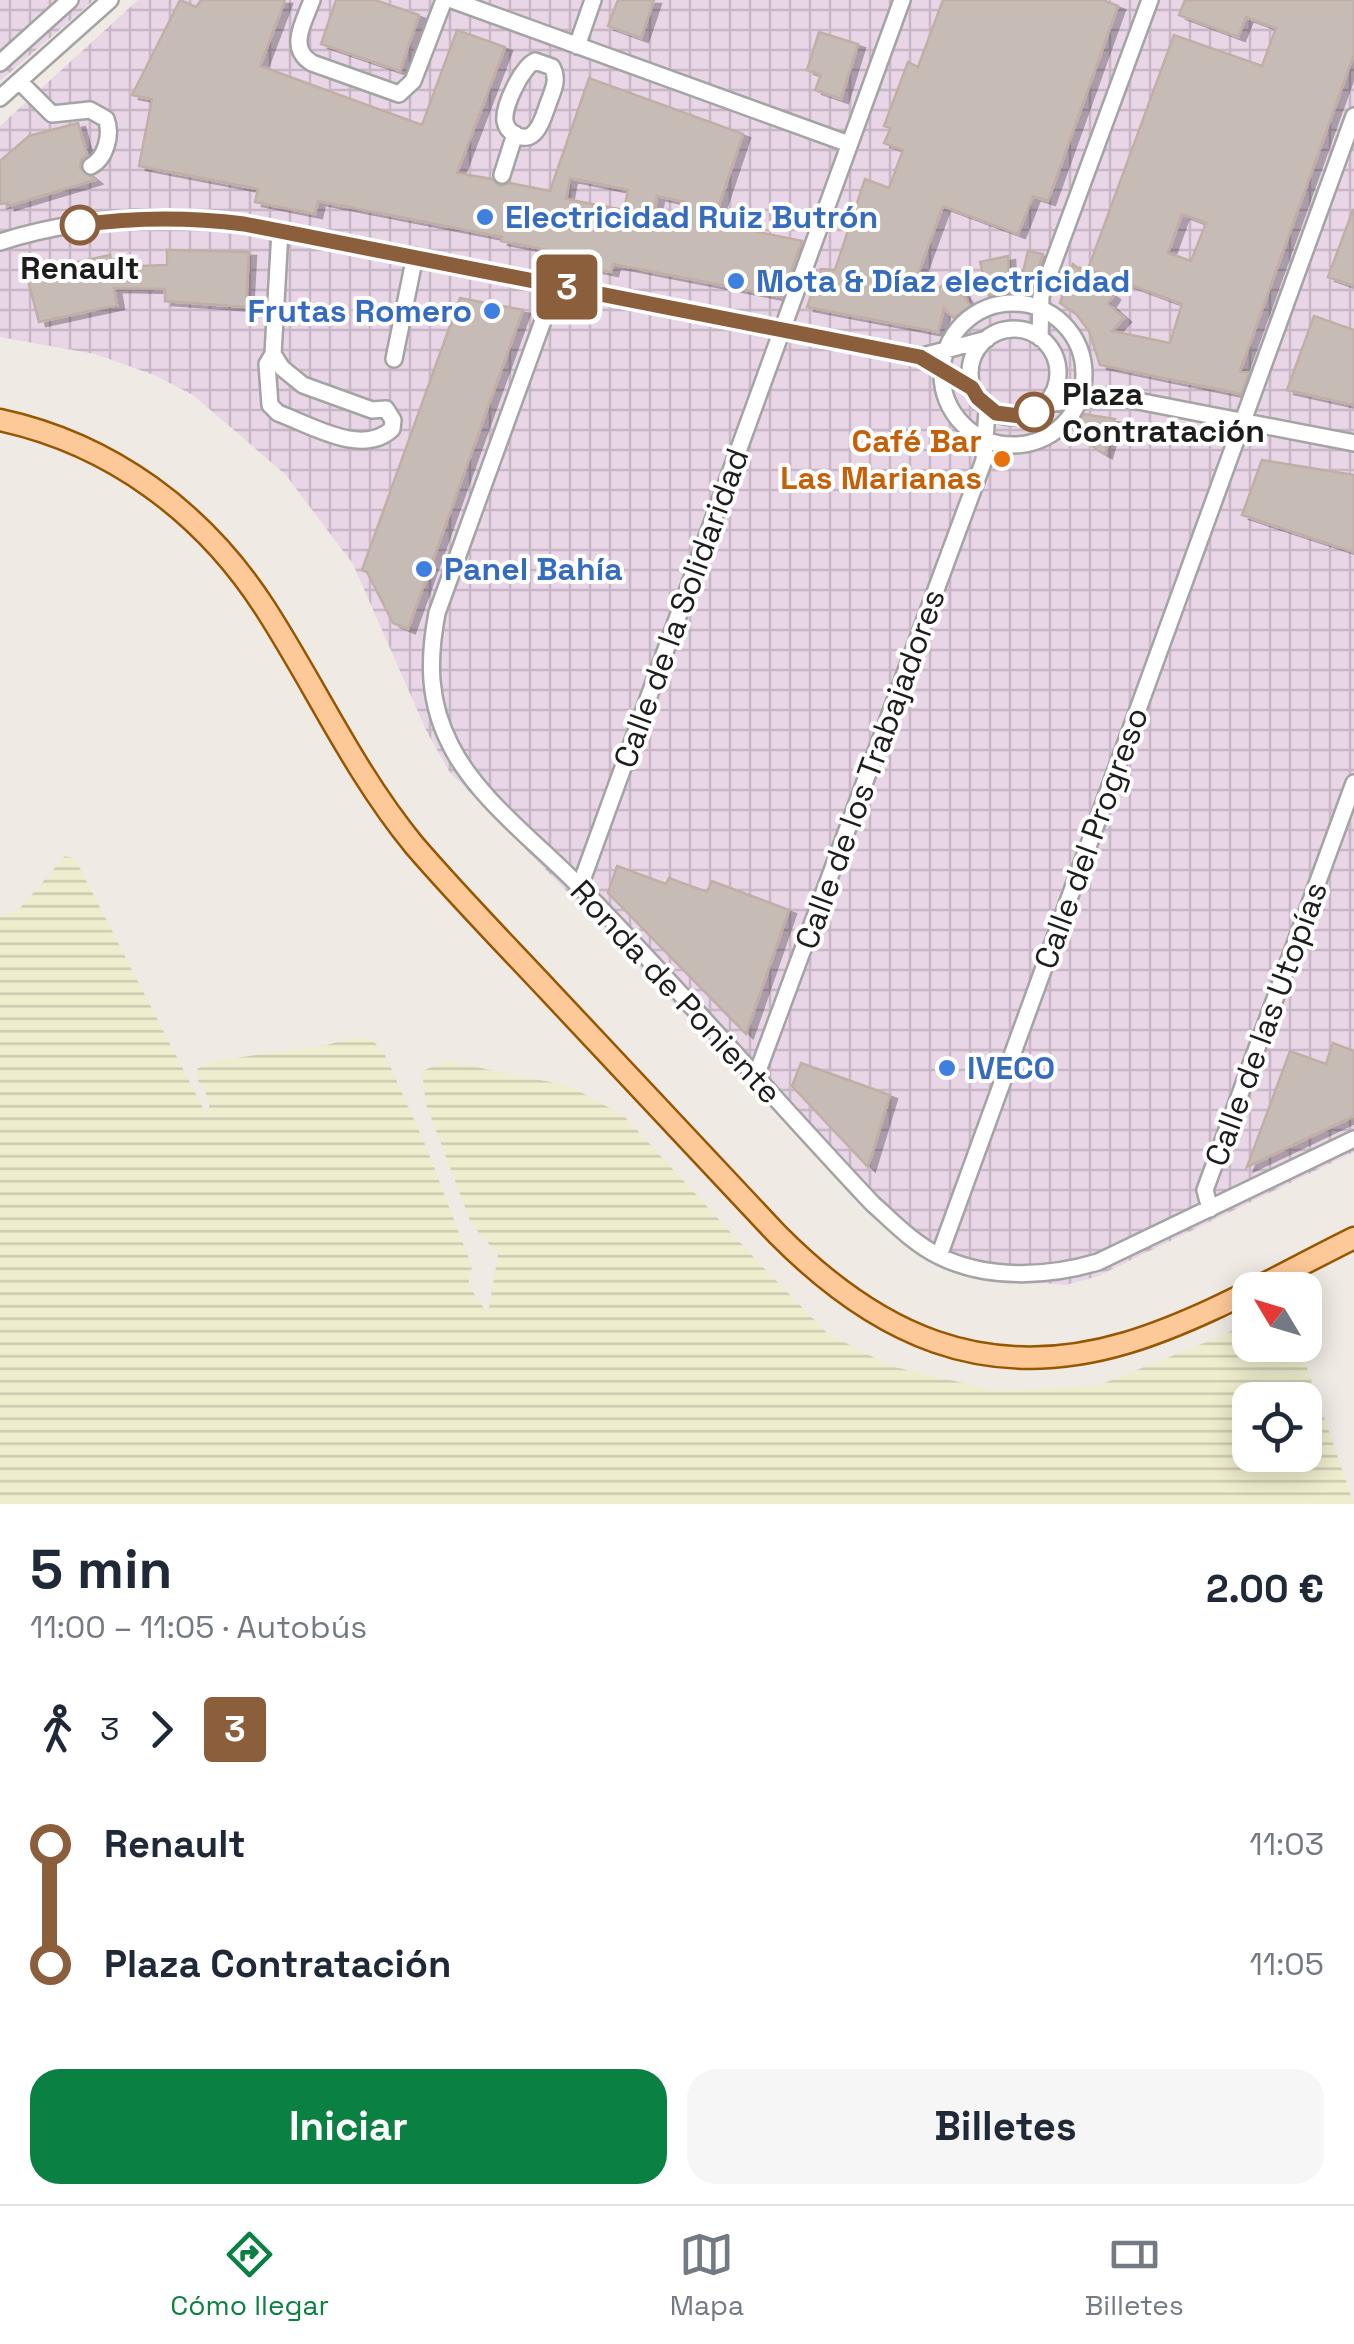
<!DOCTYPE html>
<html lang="es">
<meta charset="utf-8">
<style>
:root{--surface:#fff;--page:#f6f6f7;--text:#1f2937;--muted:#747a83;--line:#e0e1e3;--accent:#0b8043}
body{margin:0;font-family:"Space Grotesk",sans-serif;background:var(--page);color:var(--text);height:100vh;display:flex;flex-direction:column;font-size:38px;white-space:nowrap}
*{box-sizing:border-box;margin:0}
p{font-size:32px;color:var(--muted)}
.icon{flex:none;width:55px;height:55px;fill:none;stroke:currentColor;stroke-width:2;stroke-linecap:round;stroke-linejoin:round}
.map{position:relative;height:1504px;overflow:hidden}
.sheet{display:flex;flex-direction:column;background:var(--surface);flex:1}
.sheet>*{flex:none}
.badge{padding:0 20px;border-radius:8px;font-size:35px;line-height:65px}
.needle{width:65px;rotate:308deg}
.tools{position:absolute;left:1232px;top:1272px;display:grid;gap:20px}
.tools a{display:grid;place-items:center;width:90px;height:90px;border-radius:20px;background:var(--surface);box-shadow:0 5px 25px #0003;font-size:50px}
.map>.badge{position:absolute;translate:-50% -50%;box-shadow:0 0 0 5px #fff}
.legs{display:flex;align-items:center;gap:15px;height:110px;padding:0 30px;font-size:32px}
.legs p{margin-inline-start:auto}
.headline{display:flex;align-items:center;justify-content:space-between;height:170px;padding:0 30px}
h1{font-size:55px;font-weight:700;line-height:75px}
.primary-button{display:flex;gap:20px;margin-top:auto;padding:20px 30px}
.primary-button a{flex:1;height:115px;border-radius:30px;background:var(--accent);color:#fff;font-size:40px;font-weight:700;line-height:115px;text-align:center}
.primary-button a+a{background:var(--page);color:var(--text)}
ul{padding:0 30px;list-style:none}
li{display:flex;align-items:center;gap:35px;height:120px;font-size:38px}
li i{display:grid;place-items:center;width:15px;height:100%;margin:0 12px;background:currentColor}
li i::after{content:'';width:25px;height:25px;margin:-12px;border:8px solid;border-radius:50%;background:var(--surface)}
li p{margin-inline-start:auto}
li:first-child i{background:linear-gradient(#0000 50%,currentColor 0)}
li:last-child i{background:linear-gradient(currentColor 50%,#0000 0)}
.tabs{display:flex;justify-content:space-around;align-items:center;height:140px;border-top:2px solid var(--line);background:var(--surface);font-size:28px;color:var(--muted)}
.tabs a{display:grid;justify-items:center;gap:5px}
.tabs .selected{color:var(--accent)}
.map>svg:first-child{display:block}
.industrial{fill:url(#industrial-grid)}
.farmland{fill:url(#farmland-rules);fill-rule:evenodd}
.building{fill:#c7bbb6;stroke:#c1afa5;stroke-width:2.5;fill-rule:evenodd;filter:url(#shadow)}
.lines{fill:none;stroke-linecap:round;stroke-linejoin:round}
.minor-casing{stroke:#a4a4a4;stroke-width:20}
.major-casing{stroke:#975600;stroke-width:25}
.minor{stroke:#fff;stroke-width:15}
.major{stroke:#fec999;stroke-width:20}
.line-1-casing{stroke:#fff;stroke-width:22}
.line-1{stroke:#8b5e3c;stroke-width:15}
.shop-dot{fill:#3f7fe0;stroke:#fff;stroke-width:4}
.stop-1-dot{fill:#fff;stroke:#8b5e3c;stroke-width:5}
.food-dot{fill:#e8710a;stroke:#fff;stroke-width:4}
.labels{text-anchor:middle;stroke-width:8;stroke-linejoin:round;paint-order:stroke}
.shop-label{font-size:32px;font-weight:bold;fill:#366cbe;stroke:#fff;text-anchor:start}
.stop-label{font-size:32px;font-weight:bold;fill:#1d1d1d;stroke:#fff}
.food-label{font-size:32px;font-weight:bold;fill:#c56008;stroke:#fff;text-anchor:end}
.street-label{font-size:32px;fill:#1d1d1d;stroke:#fff}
</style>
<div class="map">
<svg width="1354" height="1504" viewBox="0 0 1354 1504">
<defs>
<pattern id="industrial-grid" width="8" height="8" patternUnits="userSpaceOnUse" patternTransform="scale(2.5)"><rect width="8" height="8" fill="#e8d5e6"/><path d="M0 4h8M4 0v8" fill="none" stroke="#c7b6c5"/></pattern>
<pattern id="farmland-rules" width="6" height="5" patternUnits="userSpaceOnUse" patternTransform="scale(2.5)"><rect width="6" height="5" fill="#eeedce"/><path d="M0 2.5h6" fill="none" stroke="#cccbb0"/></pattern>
<filter id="shadow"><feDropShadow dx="7" dy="4" stdDeviation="0" flood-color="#0004"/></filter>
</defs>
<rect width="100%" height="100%" fill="#efeae3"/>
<!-- industrial -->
<path class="industrial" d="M0,0H94L0,81Z
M138,0H1354V1152L1098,1276L1066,1285L983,1278L948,1267L876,1216L594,919L449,771L426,730L353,564L285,474L193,395L154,375L95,354L0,337V126Z"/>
<!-- farmland -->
<path class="farmland" d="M65,856L75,859L203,1108L208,1112L210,1101L198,1080L197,1069L214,1061L327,1045L351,1038H371L385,1055L427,1149L472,1267L468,1285L488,1314L498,1255L471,1223L426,1104L422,1071L446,1061L570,1086L624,1116L757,1261L827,1333L890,1366L998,1391L1097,1386L1224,1335L1250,1320V1345H1299L1354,1504H0V917L21,907ZM1250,1400H1305V1455H1250Z"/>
<!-- building -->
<path class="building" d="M180,0L196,7L201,0H285L260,66L422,125L457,30L505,47L457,173L492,179L500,186L510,183L550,191L589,78L743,134L713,223L802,241L782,297L613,264L611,272L582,266L584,257L501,241L502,237L318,201L315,214L255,202L258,189L139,166L152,99L132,95ZM570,178L628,190L624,210L566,199ZM657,196L685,202L681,227L653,222Z
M336,0H375L419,15L400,71L321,44Z
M618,0H654L641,38L608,26Z
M943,0H1103L1118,6L1048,201L1033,196L1018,234L943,206L915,282L930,295L952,278L970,306L954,318L944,308L938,332L807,307L821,269L835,270L865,179L889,188L903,150L884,143L891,128L884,126L908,62L918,67Z
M1185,0H1354V54L1240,371L1249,373L1241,394L1100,365L1089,331L1076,314L1060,303L1073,264L1113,296L1108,304L1124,318L1112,331L1170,343L1182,304L1088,269L1174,35L1262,66L1276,28L1246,17L1238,37L1179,15ZM1182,214L1206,223L1191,261L1168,253Z
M819,32L858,44L841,99L815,90L821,75L807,70Z
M78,123L87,155L81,160L80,168L95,180L8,206V203L0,204V161L29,136Z
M1353,210H1354V286L1328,277Z
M167,250L249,252L246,307L165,301V289L114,288L117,305L39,322L26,273L110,255L112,267L167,265Z
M1028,251L1043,254L1030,294L1018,293Z
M1008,256L1010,292L989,296L980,262Z
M460,298L523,310L408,629L393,623L367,572L362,570Z
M1314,316L1354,330V405L1287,390Z
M1084,414L1115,419L1105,454L1097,450L1073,429Z
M1262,460L1354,475V552L1242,515Z
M617,866L666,884L669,878L707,892L712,881L789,910L746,1034L608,893Z
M1333,1043L1354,1051V1116L1247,1167L1290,1051L1326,1064Z
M801,1063L890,1095L868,1167L792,1086Z"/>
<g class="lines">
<defs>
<path id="minor" d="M312,0C304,22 287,48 312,63L399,94L413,81L444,0
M452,0L849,144
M577,46L593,0
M535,61L552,67C559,80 553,90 548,104C543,118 536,147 514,134C509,131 506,127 505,121C503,106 522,67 535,61Z
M0,63L70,0
M19,81L52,114L90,110L106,119C112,134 106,158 91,166
M0,98L110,0
M502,175L515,134
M0,242C79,217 163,213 244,224L919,357L973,388
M556,285L437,613C428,660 428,702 451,746C477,798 537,843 578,885C679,988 773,1098 872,1203C893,1222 913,1243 939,1256C987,1280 1048,1277 1098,1262L1354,1139
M942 374a71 71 0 1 1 142 0a71 71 0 1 1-142 0Z
M970 373a44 44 0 1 1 88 0a44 44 0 1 1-88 0Z
M1040,338L1041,296L1150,0
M273,354L282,368L303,385L372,410L386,409L393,420L392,429C362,457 311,425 278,413L270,405L267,364L273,354L280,231
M919,357L987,339
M394,359L415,256
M1045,404L1112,396L1354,443
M580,886L902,0
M753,1076L759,1068L984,460L987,408
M1210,1209L1205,1190L1354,783
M939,1256L1354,116"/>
<path id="major" d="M0,420C111,444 203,512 265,608C316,687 354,772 414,845C457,895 503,942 548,990C624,1071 700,1152 777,1234C876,1334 984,1385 1126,1343C1203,1320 1281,1274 1354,1238"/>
</defs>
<!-- minor casing -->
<use href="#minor" class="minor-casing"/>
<!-- major casing -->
<use href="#major" class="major-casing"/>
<!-- minor -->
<use href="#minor" class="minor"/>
<!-- major -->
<use href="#major" class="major"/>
</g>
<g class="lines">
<defs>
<path id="line-1" d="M80,225C136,217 188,217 244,224L920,357L972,388L978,398L996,413L1020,416L1034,412"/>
</defs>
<!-- line-1 casing -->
<use href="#line-1" class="line-1-casing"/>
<!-- line-1 -->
<use href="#line-1" class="line-1"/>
</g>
<!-- markers -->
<g class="shop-dot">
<circle cx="485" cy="217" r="10"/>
<circle cx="736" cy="281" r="10"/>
<circle cx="492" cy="311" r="10"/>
<circle cx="424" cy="569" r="10"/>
<circle cx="947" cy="1068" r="10"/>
</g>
<g class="stop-1-dot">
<circle cx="80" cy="225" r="18"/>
<circle cx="1034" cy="412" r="18"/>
</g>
<circle class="food-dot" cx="1002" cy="459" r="10"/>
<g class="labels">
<!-- shop labels -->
<g class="shop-label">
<text x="505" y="228">Electricidad Ruiz Butrón</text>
<text x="756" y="292">Mota &amp; Díaz electricidad</text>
<text x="472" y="322" text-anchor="end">Frutas Romero</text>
<text x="444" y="580">Panel Bahía</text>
<text x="967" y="1079">IVECO</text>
</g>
<!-- stop labels -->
<g class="stop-label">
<text x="80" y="279">Renault</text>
<text x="1062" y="405" text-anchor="start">Plaza<tspan x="1062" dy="37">Contratación</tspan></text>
</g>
<!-- food labels -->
<g class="food-label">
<text x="982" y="452">Café Bar<tspan x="982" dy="37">Las Marianas</tspan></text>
</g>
<!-- street labels -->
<g class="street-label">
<text transform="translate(681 608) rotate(-70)" y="11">Calle de la Solidaridad</text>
<text transform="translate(870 769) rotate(-70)" y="11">Calle de los Trabajadores</text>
<text transform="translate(1091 838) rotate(-70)" y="11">Calle del Progreso</text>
<text transform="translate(676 992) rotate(47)" y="11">Ronda de Poniente</text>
<text transform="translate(1266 1024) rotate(-70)" y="11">Calle de las Utopías</text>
</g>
</g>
</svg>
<div class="tools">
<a><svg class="needle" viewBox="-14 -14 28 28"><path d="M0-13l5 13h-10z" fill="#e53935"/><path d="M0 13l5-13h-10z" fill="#747a83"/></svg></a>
<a><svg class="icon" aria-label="locate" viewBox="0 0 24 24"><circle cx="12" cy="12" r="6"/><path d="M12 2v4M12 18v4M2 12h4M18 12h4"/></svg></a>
</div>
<b class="badge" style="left:567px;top:287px;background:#8b5e3c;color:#fff">3</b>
</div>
<section class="sheet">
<div class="headline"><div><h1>5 min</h1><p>11:00 – 11:05 · Autobús</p></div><b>2.00 €</b></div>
<div class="legs"><svg class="icon" aria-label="walk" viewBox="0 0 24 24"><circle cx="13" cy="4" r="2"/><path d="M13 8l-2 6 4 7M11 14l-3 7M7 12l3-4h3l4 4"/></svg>3<svg class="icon" aria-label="forward" viewBox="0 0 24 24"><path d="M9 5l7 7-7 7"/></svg><b class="badge" style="background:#8b5e3c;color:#fff">3</b></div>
<ul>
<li><i style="color:#8b5e3c"></i><b>Renault</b><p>11:03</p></li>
<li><i style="color:#8b5e3c"></i><b>Plaza Contratación</b><p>11:05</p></li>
</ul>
<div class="primary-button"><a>Iniciar</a><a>Billetes</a></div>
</section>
<nav class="tabs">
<a class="selected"><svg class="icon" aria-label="directions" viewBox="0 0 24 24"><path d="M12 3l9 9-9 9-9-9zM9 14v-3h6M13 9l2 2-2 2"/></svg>Cómo llegar</a>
<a><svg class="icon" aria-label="map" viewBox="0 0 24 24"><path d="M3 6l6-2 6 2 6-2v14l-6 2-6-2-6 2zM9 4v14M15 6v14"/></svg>Mapa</a>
<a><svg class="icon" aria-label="tickets" viewBox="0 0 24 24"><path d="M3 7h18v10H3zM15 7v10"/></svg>Billetes</a>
</nav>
